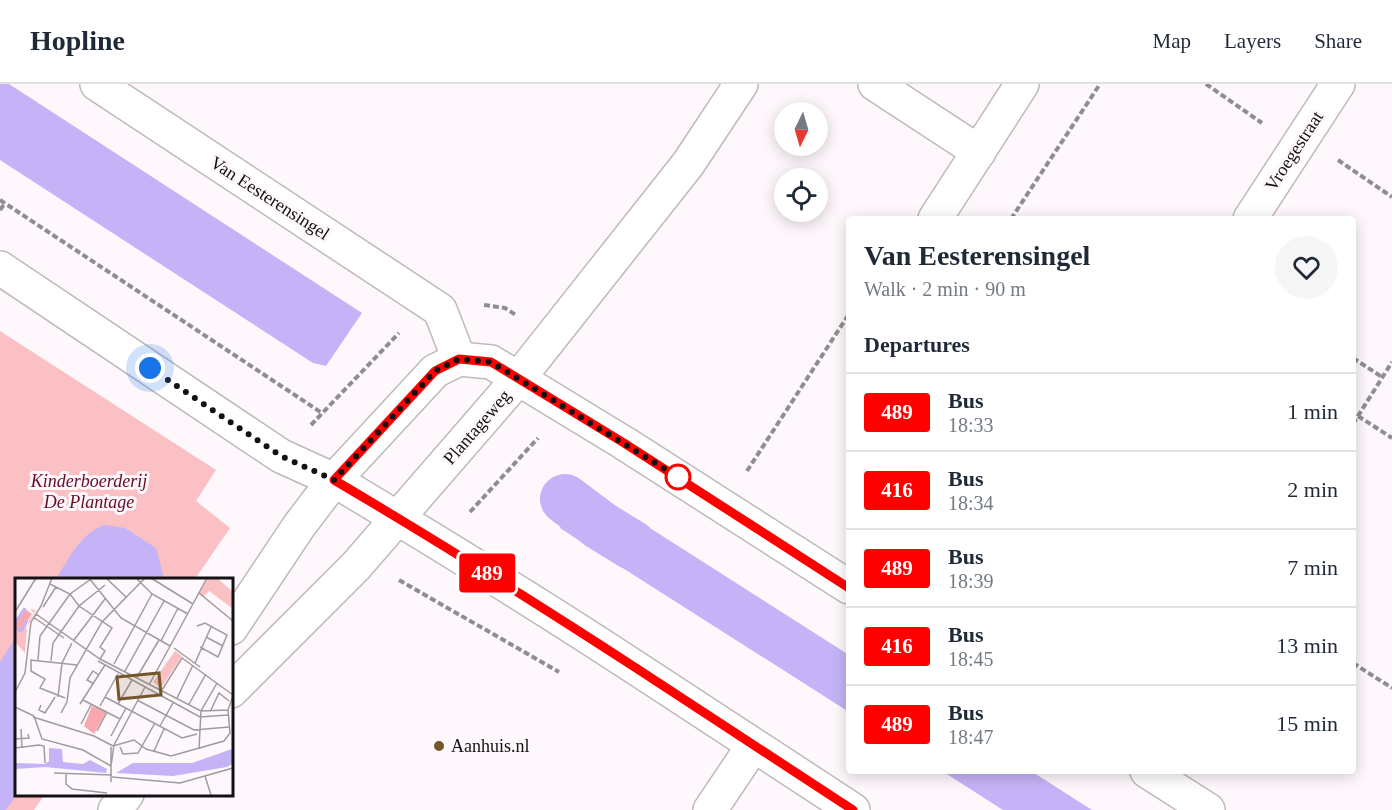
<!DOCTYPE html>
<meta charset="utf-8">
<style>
:root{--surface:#fff;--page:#f6f6f7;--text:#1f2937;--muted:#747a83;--line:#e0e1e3}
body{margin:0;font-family:"Times New Roman",serif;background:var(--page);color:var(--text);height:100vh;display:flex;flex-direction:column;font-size:22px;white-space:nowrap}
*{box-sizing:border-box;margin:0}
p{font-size:20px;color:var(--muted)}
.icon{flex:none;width:33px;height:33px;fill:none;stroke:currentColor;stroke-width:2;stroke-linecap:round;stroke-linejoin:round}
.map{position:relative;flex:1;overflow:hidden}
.sheet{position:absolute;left:846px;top:132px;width:510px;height:558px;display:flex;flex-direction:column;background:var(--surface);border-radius:6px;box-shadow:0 3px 15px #0003}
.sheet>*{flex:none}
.badge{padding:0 12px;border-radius:4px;font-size:21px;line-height:39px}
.needle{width:39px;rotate:185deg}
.fabs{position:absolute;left:774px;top:18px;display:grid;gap:12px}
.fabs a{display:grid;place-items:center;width:54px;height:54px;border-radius:50%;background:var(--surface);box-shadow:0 3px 15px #0003;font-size:30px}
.you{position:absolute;width:30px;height:30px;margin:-15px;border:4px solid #fff;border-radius:50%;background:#1a73e8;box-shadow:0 0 0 9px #1a73e833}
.map>.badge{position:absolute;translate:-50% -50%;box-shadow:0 0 0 3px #fff}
h2{padding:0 18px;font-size:22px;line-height:54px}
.round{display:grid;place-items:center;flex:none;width:63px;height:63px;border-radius:32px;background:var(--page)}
.summary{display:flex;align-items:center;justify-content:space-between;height:102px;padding:0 18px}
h1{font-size:28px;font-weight:700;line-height:45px}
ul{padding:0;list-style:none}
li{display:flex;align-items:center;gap:18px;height:78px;padding:0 18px;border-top:2px solid var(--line)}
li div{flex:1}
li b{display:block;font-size:22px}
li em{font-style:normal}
li .badge{min-width:66px;font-weight:700;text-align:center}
header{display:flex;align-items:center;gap:36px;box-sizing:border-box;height:84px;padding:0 30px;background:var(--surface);border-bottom:2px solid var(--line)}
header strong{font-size:28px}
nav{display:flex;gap:33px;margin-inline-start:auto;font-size:21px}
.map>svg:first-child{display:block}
.green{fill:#fac0c3}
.water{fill:#c5b3f7}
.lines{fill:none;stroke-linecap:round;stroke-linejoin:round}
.canal{stroke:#c5b3f7;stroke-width:50}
.minor-casing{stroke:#bfb8bd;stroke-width:36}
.tertiary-casing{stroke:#bfb8bd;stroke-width:36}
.path{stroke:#918c90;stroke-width:4;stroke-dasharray:6 3;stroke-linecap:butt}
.minor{stroke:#fff;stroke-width:33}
.tertiary{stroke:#fff;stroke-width:33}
.line-casing{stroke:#fff;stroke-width:14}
.line{stroke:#f00;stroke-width:9}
.walk{stroke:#131113;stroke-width:6;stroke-dasharray:0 10.8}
.stop-dot{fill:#fff;stroke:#f00;stroke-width:3}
.poi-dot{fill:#74562b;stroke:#fef7fc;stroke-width:2}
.labels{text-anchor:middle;stroke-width:6;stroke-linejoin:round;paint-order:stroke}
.street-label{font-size:18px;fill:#131113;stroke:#fef7fc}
.park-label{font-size:18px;font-style:italic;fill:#6a0b21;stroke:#fef7fc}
.poi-label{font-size:18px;fill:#131113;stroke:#fef7fc;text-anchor:start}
.inset-river{fill:none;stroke:#c5b3f7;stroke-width:3}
.inset-road{fill:none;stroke:#a09b9f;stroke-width:1.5}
.view{fill:#74562b;fill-opacity:0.15;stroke:#74562b;stroke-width:3}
.inset-edge{fill:none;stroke:#131113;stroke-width:3}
</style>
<header>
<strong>Hopline</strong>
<nav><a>Map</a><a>Layers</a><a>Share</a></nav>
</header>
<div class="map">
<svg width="1392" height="726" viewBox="0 0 1392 726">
<rect width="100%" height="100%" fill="#fef7fc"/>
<!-- green -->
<path class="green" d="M0,247L216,386L196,417L230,444L195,495H16V710H45L34,726H0Z"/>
<!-- water -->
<path class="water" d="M0,0H9L362,229L326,282L313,279L0,76Z
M592,407L849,571V628L560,444L582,412Z
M105,441L125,444L156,464L163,490L162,495H56C69,475 80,449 105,441Z
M16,553L17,710L6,726H0V578Z
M942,687H1031L1092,726H1003Z"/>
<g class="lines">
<!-- canal -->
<path class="canal" d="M565,415L601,442L632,461"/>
<defs>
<path id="minor" d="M97,0L440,226L459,275
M875,0L979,68
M935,135L1022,0
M1250,135L1338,0
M0,184L281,372L334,396
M518,295L688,80L741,0
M710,726L753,662"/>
<path id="tertiary" d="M334,396C436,457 537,519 636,584C709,631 780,679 853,726
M231,544L299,442L334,396L435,287L459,275L491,278L624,359L849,503
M231,607L356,482L518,295
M1147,687L1208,726
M115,726L127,710"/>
</defs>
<!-- minor casing -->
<use href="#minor" class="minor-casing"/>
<!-- tertiary casing -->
<use href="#tertiary" class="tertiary-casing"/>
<!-- path -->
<path class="path" d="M1206,0L1262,39
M1338,76L1392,113
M0,116L322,329
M0,126L5,119
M1011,135L1100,0
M484,221L505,224L516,231
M1353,274L1382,293
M1358,332L1392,354
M1353,340L1392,278
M311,341L399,249
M747,387L849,230
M470,428L538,354
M399,496L559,588
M1353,579L1392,604"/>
<!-- minor -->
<use href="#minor" class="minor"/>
<!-- tertiary -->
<use href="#tertiary" class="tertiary"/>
</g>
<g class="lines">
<defs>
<path id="line" d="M849,504L624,359L491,278L459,275L435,287L334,396C436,456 536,519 636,584C709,631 780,679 853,726"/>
</defs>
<!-- line casing -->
<use href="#line" class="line-casing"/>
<!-- line -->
<use href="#line" class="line"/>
<!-- walk -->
<path class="walk" d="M150,284L281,372L334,396L435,287L459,275L491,278L678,393"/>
</g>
<!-- markers -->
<circle class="stop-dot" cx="678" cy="393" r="12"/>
<circle class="poi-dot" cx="439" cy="662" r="6"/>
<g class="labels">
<!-- street labels -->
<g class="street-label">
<text transform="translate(1294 67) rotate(-57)" y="6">Vroegestraat</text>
<text transform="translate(270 114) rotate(33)" y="6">Van Eesterensingel</text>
<text transform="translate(477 343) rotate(-49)" y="6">Plantageweg</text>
</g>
<!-- park labels -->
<g class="park-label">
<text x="89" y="403">Kinderboerderij<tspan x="89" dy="21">De Plantage</tspan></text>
</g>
<!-- poi labels -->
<g class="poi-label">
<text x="451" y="668">Aanhuis.nl</text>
</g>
</g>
<!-- overview -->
<g transform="translate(15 494)">
<rect width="218" height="218" fill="#fef7fc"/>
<path d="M192,0H202L217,13V30L194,13L188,19L184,15ZM15,31L21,32L12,49L10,75L0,64V49L6,53L12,42L11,53L14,42L19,35ZM160,73L167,78L146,110L138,104Z" fill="#fac0c3"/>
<path d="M9,30L17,36L6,53L0,49V43ZM77,128L92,133L79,156L69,148Z" fill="#f9a8ad"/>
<path d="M34,170L47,171L48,184L68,186L75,182L92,191L91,195L30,189L0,191V185L30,186L34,183ZM217,171V186L212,189L158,198L101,195L118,185H177Z" fill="#c5b3f7"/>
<path class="inset-river" d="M0,45L10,30M0,50L6,53L12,42"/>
<path class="inset-road" d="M74,0L106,40L155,68M91,0L111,19M121,0L137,16L173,36M136,0L178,26M35,6L55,16L64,28L97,50L85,69L90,73L85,81M184,15L218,43M26,28L37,0M28,29L41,9M0,34L21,0M21,36L85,81L186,133L213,132M18,39L49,60M182,48L190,45L212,57L203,79L185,69M191,59L208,68M59,62L90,21M146,63L163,30M159,70L185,89M15,82L62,87M16,82V93L30,101L25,110L50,120M23,82L25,58L55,16L76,1M36,83L38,65L64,28L90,7M83,83L132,110M180,85L196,49M99,86L137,16M110,93L149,23M122,99L144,62M79,106L72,102L78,93L84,97M134,107L192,0M132,110L185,139L213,137M147,112L167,80L218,117M0,114L10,95L16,44L26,28M43,119L47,85L57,65M90,119L167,160L182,156M162,120L178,87M68,122L105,141M122,122L179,152L214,149M65,126L90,87M103,126L117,102M174,126L191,96M26,127L24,132L30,135L40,119M85,128L103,96M0,129L19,138M195,134L204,115L214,123M46,135L52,124L55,100L87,44L130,0M19,138L27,161L68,172L96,188M18,139L79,158L98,168M66,146L76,127M145,148L158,125M6,151L7,170M82,153L92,134M96,158L111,130M0,161L14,160L13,156M24,167L29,168L30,185M98,168L119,162L131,171L156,178L209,163L215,155L213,132L218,118M105,169L108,176L123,175L140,145M0,170L24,167M184,171L186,133L202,105M139,173L149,151M96,188L99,167L130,109M39,195L97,197M51,195V206L57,211L92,215M190,198L196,217M97,199L165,205L218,190M96,204V169"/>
<path class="view" d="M144,95L146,117L104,121L102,99Z"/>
<rect width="218" height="218" class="inset-edge"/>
</g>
</svg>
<div class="fabs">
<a><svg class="needle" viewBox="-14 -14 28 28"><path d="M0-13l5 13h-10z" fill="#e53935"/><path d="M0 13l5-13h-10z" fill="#747a83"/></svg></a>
<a><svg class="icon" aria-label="locate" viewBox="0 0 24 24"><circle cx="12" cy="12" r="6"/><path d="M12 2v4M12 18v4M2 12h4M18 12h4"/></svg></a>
</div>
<div class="you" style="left:150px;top:284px"></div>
<b class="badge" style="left:487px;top:489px;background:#f00;color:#fff">489</b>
<section class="sheet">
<div class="summary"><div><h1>Van Eesterensingel</h1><p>Walk · 2 min · 90 m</p></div><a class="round"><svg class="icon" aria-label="heart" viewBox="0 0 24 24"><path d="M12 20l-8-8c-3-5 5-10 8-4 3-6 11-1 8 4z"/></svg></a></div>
<h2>Departures</h2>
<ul>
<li><span class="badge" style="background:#f00;color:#fff">489</span><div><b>Bus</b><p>18:33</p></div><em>1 min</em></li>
<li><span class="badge" style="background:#f00;color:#fff">416</span><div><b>Bus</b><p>18:34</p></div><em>2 min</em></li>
<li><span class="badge" style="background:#f00;color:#fff">489</span><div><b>Bus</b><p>18:39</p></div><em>7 min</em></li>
<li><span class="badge" style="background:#f00;color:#fff">416</span><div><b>Bus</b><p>18:45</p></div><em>13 min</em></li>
<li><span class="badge" style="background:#f00;color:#fff">489</span><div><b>Bus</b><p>18:47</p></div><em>15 min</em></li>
</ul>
</section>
</div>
